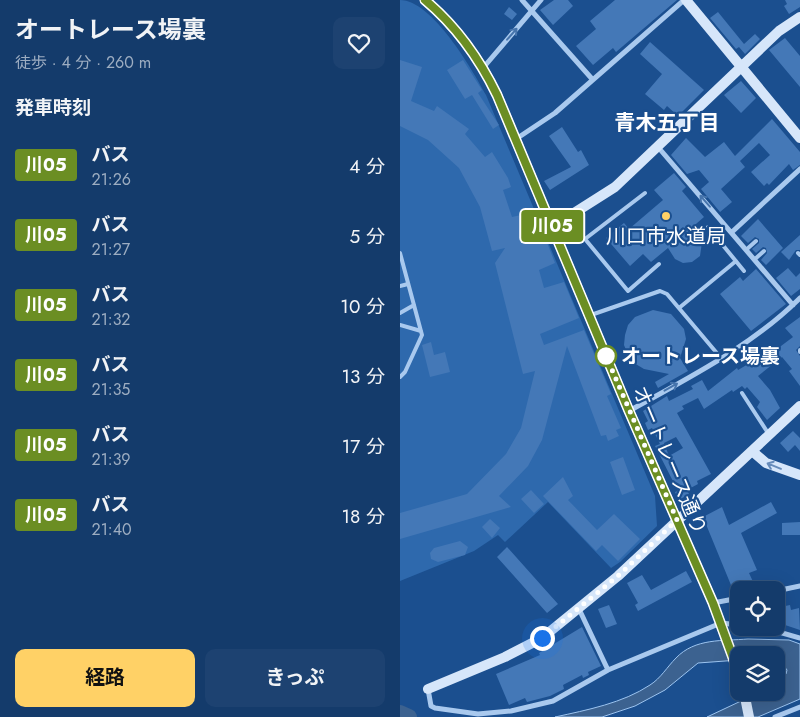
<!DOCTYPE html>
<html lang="ja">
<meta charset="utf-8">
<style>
:root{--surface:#143b6b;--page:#1d4271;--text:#f1f3f6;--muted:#9dadc1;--line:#33557e;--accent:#ffd166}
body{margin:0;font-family:Jost,"Noto Sans JP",sans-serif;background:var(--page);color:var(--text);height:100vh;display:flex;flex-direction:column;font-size:19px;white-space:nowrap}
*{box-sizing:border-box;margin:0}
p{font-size:16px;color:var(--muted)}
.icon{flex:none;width:28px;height:28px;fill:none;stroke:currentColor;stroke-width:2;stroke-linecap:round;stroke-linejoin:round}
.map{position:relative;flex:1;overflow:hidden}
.drawer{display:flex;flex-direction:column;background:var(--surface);width:400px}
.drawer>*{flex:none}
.badge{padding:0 10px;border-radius:4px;font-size:18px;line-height:32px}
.buttons{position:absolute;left:330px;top:581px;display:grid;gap:10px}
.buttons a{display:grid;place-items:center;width:55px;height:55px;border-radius:10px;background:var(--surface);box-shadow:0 5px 20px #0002,0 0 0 1px var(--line);font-size:25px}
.you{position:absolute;width:25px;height:25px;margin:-12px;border:4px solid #fff;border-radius:50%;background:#1a73e8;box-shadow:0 0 0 8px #1a73e833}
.map>.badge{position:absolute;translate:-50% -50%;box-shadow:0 0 0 2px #fff}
h2{padding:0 15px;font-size:19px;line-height:45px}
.round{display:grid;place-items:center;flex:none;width:52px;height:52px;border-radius:10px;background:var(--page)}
.head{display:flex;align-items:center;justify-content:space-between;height:85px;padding:0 15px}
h1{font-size:24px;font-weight:700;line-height:38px}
.button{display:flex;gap:10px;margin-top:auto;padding:10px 15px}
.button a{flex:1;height:58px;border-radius:10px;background:var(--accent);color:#111;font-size:20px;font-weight:700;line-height:58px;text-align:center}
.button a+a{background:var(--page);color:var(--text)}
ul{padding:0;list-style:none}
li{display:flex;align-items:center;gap:15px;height:70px;padding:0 15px}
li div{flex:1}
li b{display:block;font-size:19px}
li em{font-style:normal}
li .badge{min-width:55px;font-weight:700;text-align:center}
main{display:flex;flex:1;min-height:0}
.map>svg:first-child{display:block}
.green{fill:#2e69ad}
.water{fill:#3c6290;stroke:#9cc4f0}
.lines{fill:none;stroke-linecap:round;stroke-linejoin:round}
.river{stroke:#3c6290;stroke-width:16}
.building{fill:#4478b7;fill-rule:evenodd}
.lane{stroke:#a9c9ee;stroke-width:4}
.street{stroke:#a9c9ee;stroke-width:5}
.secondary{stroke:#d6e6fa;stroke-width:10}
.oneway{stroke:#4674ac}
.oneway2{stroke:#668bba}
.line-casing{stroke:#fff;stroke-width:11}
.line{stroke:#6b8e23;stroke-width:8}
.walk{stroke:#fff;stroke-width:5;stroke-dasharray:0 9}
.poi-dot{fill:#ffd166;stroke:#1b4f8f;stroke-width:2}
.stop-dot{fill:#fff;stroke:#6b8e23;stroke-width:2.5}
.labels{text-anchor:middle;stroke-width:4.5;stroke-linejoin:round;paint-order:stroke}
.poi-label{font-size:20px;fill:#fff;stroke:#1b4f8f}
.stop-label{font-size:20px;font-weight:bold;fill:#fff;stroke:#1b4f8f;text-anchor:start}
.street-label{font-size:20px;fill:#fff;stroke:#1b4f8f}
.neighbourhood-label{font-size:21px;font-weight:bold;fill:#fff;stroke:#1b4f8f}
</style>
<main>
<section class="drawer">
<div class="head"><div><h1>オートレース場裏</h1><p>徒歩 · 4 分 · 260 m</p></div><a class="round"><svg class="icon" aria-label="heart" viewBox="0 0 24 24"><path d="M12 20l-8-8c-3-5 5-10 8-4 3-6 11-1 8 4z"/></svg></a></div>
<h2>発車時刻</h2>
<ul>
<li><span class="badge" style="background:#6b8e23;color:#fff">川05</span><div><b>バス</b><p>21:26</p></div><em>4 分</em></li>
<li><span class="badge" style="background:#6b8e23;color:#fff">川05</span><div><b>バス</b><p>21:27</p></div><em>5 分</em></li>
<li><span class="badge" style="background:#6b8e23;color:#fff">川05</span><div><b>バス</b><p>21:32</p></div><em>10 分</em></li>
<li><span class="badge" style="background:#6b8e23;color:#fff">川05</span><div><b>バス</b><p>21:35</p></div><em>13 分</em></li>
<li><span class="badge" style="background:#6b8e23;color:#fff">川05</span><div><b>バス</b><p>21:39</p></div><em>17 分</em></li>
<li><span class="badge" style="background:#6b8e23;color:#fff">川05</span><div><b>バス</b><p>21:40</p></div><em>18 分</em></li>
</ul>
<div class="button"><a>経路</a><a>きっぷ</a></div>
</section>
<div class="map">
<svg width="400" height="717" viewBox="0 0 400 717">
<rect width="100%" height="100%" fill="#1b4f8f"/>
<!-- green -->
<path class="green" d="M0,0C32,0 72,69 86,95L255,496L257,526L220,562L211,568L148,502L105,542L98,535L74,551L0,581Z"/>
<!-- water -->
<path class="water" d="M348,639L389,640L400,644V699L358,717H307L358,693L376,692V683L386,674L387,670L381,662H376V655H339V660L298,663L265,690L235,706L202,717H155C187,710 223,703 250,685C261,678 267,667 276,658C295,638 323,641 348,639Z"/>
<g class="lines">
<!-- river -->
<path class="river" d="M0,713L9,717"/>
</g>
<!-- building -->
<path class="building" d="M154,0H168L173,6L153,25L140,10Z
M215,0H277L216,52L213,48L193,65L176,46L196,29L190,21Z
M385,0H400V7L389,14L384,6L387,4Z
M109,7L117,14L112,20L104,14Z
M318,12L344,44L355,34L360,39L345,54L339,47L336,49L310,18Z
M385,38L400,56V87L369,50Z
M250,42L304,90L278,116L267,106L264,110L245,94L262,74L240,54Z
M0,60L22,67L11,101L34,111L37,106L69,129L65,134L85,157L92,152L108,178L111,187L103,190L112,217L121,215L126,236L142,230L155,263L139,270L144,288L164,282L179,318L140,334L144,345L184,330L211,394L207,396L221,428L216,430L219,436L208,441L206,435L201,436L167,346L142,440L128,466L99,496L111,507L0,539V513L67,494L106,454L121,428L135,371L123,374L95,263L105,248L92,251L80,207L59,168L28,140L0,126Z
M63,60L82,90L78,93L99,125L93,129L72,95L65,99L47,70Z
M341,81L356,98L341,113L324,95Z
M372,119L400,152V165L393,170L389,164L369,185L367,183L364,186L351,172L370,155L359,143L340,161L345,167L321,189L332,202L320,212L301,189L309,182L299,170L287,174L271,155L286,138L305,157L324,142L335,156Z
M162,127L178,152L181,150L189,165L150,190L144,181L171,167L149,136Z
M274,173L286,187L282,191L304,217L289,230L296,234L302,242L300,256L292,262L283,263L275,259L268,248L251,262L243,254L230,266L206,238L224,223L229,229L263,200L254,190Z
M358,219L383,248L366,265L361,260L367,253L366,248L363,247L356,253L352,249L359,243V239L355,237L348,243L341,236Z
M400,235V250H396L389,260L381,252Z
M388,268L396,277L400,273V289L391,296L376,278Z
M356,269L386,304L351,331L320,294L340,277L343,281Z
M253,310L271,314L284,329L286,339L280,358L288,371L258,388L255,382L269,374L244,369L234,363L228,355L224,345L225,335L228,325L235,317Z
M400,317V346L396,350L400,356V386L389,371L392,369L382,357L358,376L370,390L380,408L367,420L357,407L360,402L347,387L345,389L342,386L333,392L332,390L304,409L298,398L282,406L284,409L277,413L311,474L297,481L298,484L287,490L289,494L279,500L275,492L278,491L255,446L260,444L252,428L248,430L245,423L248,421L243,411L267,396L269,401L293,389L291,386L302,380L308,391L337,368L338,370L350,363L353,367L393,337L385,328ZM276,437L283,448L269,456L264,443Z
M31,342L34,355L45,352L50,372L30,377L22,345Z
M393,431L400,438V451L395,445L388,452L380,443Z
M223,457L235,490L222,495L210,462Z
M163,477L173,496L168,500L197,530L214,514L240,539L218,561L202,545L196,551L143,496Z
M131,490L144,504L134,513L121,499Z
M371,502L377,513L341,533L357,570L349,573L355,586L345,590H333L303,517L322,507L329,525Z
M90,519L100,528L92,538L82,527Z
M400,522V535H382V523Z
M60,541L68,547L65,555L38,562L31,559L30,553L34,548Z
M107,547L158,604L147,613L97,557Z
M286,571L292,582L238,611L235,605L238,603L227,583L242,575L251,590Z
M209,605L217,624L206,628L198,609Z
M390,605L391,610L399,608L400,630L376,622V608Z
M182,627L201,666L188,672L189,675L183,678L182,675L163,685L164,689L150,696L127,702L125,698L109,705L96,674L140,655L139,653Z"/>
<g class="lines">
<!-- lane -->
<path class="lane" d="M245,193L185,239L228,291L259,264
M308,227L344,271
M347,249L356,241
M0,253L22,335L5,372L0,377
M398,253L400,255
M355,259L364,251
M0,286L8,284
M279,308L336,261
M0,313L14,305
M191,315L260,291L267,294L321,358
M0,325L21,331
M400,350V352
M342,393L368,433"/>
<!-- street -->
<path class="street" d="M122,0L193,80
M83,68L141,0
M116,139L155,113L284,0
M258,147L393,305
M332,232L400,169
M229,411C288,378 352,346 400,298
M376,591L400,586
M313,603L339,598
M179,609L208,670
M365,628L400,638
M28,689L31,706L35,708L78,714L111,711L153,701L208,670L321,623L339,625
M375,717L400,707"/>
<!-- secondary -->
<path class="secondary" d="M25,0C55,26 80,59 97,95L229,411L313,603L339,674
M286,0L400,138
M152,227L215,187L379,31L400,17
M352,451L366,463L400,475
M28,689L105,657L142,638L218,576L400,406
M344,692L349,717"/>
</g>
<!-- one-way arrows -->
<defs><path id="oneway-shaft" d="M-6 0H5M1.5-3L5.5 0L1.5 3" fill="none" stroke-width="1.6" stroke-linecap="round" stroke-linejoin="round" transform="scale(1.25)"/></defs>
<g class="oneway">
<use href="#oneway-shaft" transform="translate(112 34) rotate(-49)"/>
<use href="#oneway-shaft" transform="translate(305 201) rotate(-131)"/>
<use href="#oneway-shaft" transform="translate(271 387) rotate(-29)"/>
</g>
<use class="oneway2" href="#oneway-shaft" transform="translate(374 466) rotate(-158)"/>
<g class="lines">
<defs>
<path id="line" d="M25,0C55,25 80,60 97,95L229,411L313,603L339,674"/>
</defs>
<!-- line casing -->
<use href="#line" class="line-casing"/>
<!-- line -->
<use href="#line" class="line"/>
<!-- walk -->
<path class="walk" d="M142,638L218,576L277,520L206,356"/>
</g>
<!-- markers -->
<circle class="poi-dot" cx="266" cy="216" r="5"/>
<circle class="stop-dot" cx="206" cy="356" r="10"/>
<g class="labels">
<!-- poi labels -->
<g class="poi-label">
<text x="266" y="243">川口市水道局</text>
</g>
<!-- stop labels -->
<g class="stop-label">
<text x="221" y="363">オートレース場裏</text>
</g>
<!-- street labels -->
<g class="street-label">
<text transform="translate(270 460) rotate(67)" y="7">オートレース通り</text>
</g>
<!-- neighbourhood labels -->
<g class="neighbourhood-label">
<text x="267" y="130">青木五丁目</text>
</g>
</g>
</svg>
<div class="buttons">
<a><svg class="icon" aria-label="locate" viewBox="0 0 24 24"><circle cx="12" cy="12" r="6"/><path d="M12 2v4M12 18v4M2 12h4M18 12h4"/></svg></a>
<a><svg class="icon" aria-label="layers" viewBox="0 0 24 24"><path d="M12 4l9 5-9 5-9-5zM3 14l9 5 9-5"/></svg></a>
</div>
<div class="you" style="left:142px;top:638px"></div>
<b class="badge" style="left:152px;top:226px;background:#6b8e23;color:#fff">川05</b>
</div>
</main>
